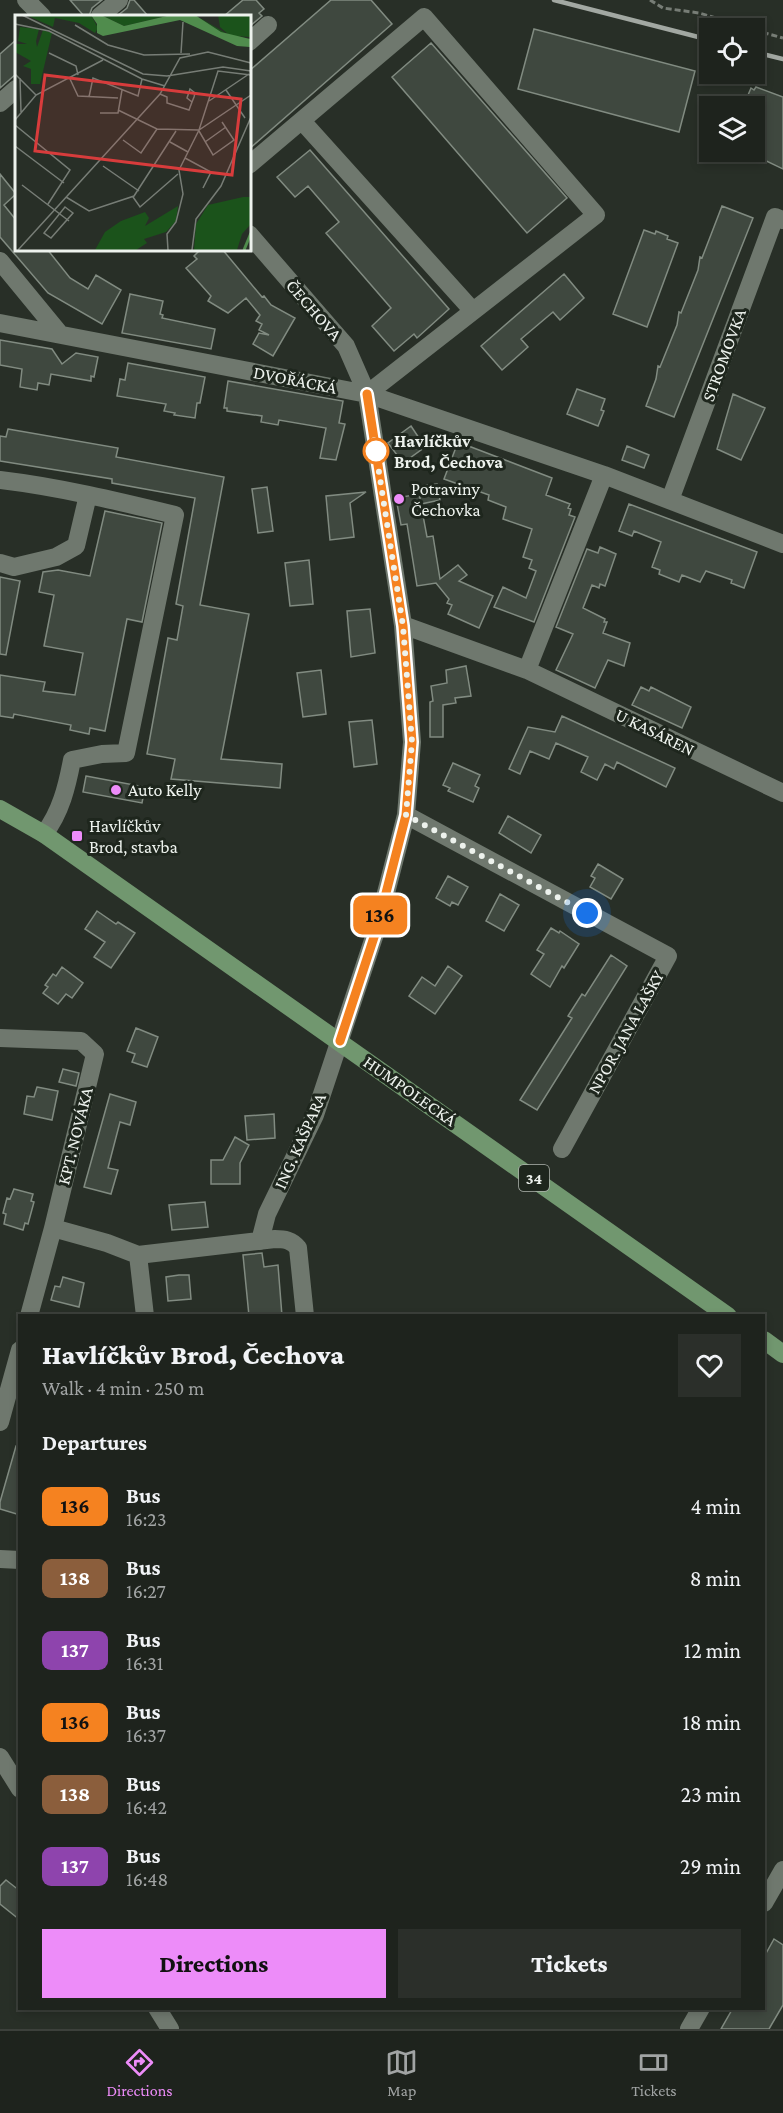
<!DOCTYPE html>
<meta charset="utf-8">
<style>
:root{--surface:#1e231d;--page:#2b2f2a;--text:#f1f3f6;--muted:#a1a4a4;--line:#3c403b;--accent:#ed8cf9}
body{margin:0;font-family:"Crimson Pro",serif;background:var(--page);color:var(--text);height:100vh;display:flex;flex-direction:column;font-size:22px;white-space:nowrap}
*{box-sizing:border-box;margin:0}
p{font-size:20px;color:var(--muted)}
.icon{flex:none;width:33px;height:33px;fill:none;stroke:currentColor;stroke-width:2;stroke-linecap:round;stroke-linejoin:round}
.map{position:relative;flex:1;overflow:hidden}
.drawer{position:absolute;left:18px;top:1314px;width:747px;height:696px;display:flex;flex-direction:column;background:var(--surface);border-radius:0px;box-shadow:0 3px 9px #0003,0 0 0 2px var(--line)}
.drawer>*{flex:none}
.badge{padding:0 12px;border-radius:9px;font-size:21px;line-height:39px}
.fabs{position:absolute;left:699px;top:18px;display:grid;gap:12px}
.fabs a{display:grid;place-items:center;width:66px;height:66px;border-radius:0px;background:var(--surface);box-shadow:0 3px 9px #0003,0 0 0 2px var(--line);font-size:30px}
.you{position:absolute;width:30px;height:30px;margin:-15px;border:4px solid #fff;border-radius:50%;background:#1a73e8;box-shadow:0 0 0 9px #1a73e833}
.map>.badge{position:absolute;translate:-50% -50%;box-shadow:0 0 0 3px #fff}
h2{padding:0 24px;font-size:22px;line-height:54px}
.round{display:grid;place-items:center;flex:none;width:63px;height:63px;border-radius:0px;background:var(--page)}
.head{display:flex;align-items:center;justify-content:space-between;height:102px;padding:0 24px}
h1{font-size:28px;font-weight:800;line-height:45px}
.primary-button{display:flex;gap:12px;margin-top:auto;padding:12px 24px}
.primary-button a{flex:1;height:69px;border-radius:0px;background:var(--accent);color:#111;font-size:24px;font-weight:800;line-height:69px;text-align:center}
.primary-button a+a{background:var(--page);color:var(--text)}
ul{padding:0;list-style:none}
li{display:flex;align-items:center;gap:18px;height:72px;padding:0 24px}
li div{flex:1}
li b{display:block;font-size:22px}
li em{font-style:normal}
li .badge{min-width:66px;font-weight:700;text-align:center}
.tab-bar{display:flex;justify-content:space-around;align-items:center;height:84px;border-top:2px solid var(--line);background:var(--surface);font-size:16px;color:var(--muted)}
.tab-bar a{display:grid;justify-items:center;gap:3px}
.tab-bar .selected{color:var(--accent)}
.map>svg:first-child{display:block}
.building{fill:#3f483f;stroke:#818b81;stroke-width:1.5}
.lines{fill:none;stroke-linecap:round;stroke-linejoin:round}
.path{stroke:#777d76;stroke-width:3;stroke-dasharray:6 3;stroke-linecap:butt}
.minor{stroke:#6f786e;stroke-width:18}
.major{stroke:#71976f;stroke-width:18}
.rail{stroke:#a2a8a2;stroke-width:4.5}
.line-casing{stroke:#fff;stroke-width:14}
.line{stroke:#f58220;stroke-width:9}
.walk{stroke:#edf2ed;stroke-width:6;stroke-dasharray:0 10.8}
.stop-dot{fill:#fff;stroke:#f58220;stroke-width:3}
.poi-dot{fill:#ed8cf9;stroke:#1e261d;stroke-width:2}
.labels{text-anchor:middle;stroke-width:6;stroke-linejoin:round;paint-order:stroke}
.shield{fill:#1e261d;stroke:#afb5af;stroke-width:1.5}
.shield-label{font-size:16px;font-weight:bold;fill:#edf2ed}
.street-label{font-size:18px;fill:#edf2ed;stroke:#1e261d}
.stop-label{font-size:18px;font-weight:bold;fill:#edf2ed;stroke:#1e261d;text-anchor:start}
.poi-label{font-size:18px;fill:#edf2ed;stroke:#1e261d;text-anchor:start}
.inset-river{fill:none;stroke:#508c4d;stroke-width:3}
.inset-road{fill:none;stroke:#777d76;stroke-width:1.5}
.view{fill:#d83c3c;fill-opacity:0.15;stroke:#d83c3c;stroke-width:3}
.inset-edge{fill:none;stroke:#edf2ed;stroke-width:3}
</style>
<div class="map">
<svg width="783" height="2029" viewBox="0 0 783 2029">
<rect width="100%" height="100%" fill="#282f27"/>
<!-- building -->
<path class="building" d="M70,0H102L92,8L89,16H84Z
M130,0H134L148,16H117L127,8Z
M243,0H256L264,9L259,13L262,16L249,27V16H224Z
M331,0H371L392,24L249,149V71Z
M534,29L695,71L679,132L518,89Z
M16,40V74L0,88V54Z
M431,43L567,198L527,233L392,77Z
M756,87L783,97V169L754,155V106L745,102L751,88L754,90Z
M310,150L449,309L417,338L414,334L394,351L372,326L391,308L326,233L339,222L308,186L295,197L277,177Z
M0,174L16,194L4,205L16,220V249H47L70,278L88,289L96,275L121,290L102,324L48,293L0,237Z
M722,206L753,218L674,417L646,406L656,379L658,366L660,367L677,325L679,312L681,313L698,270L700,257L702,258Z
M644,230L655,234L656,231L668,236L667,239L678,243L647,327L613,314Z
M201,249H222L262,297L264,296L271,305L295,318L273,356L253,344L259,333L269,335L259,330L262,324L256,321L260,315L246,298L228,313L208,301L211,296L186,268L197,259L194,256Z
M564,274L584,298L560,320L553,312L521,339L528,347L502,370L481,346Z
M130,294L163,301L160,314L163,315L162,318L215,329L211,349L122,333Z
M0,340L52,349L62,364L76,353L98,357L94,377L91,376V381L51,374L49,385L38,383L37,390L20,387L22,369L0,365Z
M128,363L205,377L200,403H197L195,418L174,415L175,413L164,411L166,404L117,396L120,379L125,380Z
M228,381L343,401L339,423L345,424L336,460L320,458L326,428L279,420L278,425L261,422L262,416L227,411V408H224Z
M577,389L605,399L601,410L604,411L598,426L567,414Z
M733,394L765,408L741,460L717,449Z
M411,426L425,447L403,463L388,443Z
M8,429L118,448L116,457L224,477L200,605L249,614L221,759L282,764L280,788L171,779L175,759L147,754L168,638L177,640L183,606L176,604L195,498L112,483V479L0,461V436L6,437Z
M458,442L552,478L546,495L570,504L568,508L571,509L569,515L575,517L534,622L494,607L503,587L526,598L536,571L529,568L532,560L523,557L532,529L503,519L506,507L488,500L489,495L444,479Z
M627,446L649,455L644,468L622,460Z
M437,484L440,500L421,504L418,486Z
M267,487L273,531L258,533L252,489Z
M366,492L350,503L354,537L330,540L326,496Z
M419,494L427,537L433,536L440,579L458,565L467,575L459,581L493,596L479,628L448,614L452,605L447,603L449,599L436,583L417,586L407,524L401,525L396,498Z
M629,504L757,552L744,588L731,583L732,580L706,571L700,582L682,575L679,582L659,574L660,570L652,567L661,542L634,531L632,536L619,531Z
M105,511L162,523L142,622L127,619L105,731L90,728L89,734L70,730L71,725L14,714L13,718L0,716V675L45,682L43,691L75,695L83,653L44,646L54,595L39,592L43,572L58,570L90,576Z
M600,547L616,554L605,586L600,584L599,588L592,585L583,608L605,619L604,622H607L603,633L630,643L624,666L608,660L595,688L556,670L573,634L556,627L587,549L598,553Z
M309,560L313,604L290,606L285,563Z
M0,577L20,581L6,655L0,654Z
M370,609L375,653L351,657L347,611Z
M466,666L471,696L455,698L456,703L443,705V737H430V702L433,701L431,686L447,683L446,670Z
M321,670L326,714L303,717L297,673Z
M641,687L649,691L651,687L691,707L682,728L632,705Z
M562,716L675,768L666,787L617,762L614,769L605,764L597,780L581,772L588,757L556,743L549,759L530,751L520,774L509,769L528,727L555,732Z
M372,720L377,764L354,767L349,722Z
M453,763L480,775L475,786L479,788L473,802L448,791L450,788L443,785Z
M86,776L145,787L142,803L83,792Z
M508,816L541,835L531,853L499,833Z
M598,864L623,879L611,899L590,887L595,878L591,876Z
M448,876L468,887L458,905L452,902L450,906L436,898Z
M500,894L519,905L504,931L486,921Z
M97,911L116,924L118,922L135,933L111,968L94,957L105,942L85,929Z
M551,928L559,933L560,931L579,944L564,968L562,966L550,987L531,974L544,954L537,950Z
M611,955L627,966L537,1110L520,1100L572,1018L568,1016L582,994L585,996Z
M448,966L462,976L435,1014L409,996L422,977L435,986Z
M62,967L83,983L72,998L66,994L58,1004L43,993L48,987L45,985L53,974L56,976Z
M136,1028L158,1037L147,1067L132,1062L135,1054L127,1051Z
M63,1069L79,1073L76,1086L59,1082Z
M37,1087L58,1091L52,1120L24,1114L27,1096L34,1097Z
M110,1094L136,1102L130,1125L120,1122L108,1168L118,1170L111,1194L84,1187Z
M274,1114L275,1138L247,1140L245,1116Z
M235,1137L249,1145L240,1163V1184H211V1160H223Z
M14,1189L33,1194L31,1201L34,1202L28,1224L25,1223L23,1230L4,1224L6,1214L3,1213L7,1198L10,1199Z
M205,1202L208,1227L172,1230L169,1205Z
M262,1253L264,1267L278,1265L282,1316H249L243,1255Z
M179,1275H189L191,1299L168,1301L166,1277Z
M63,1277L84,1283L79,1307L51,1300L55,1286L60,1287Z
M16,1446H20V1515L0,1509V1502Z
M6,1880L20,1891V1920L0,1904V1886Z
M774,1939L783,1945V2005L769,2029H721L733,2008H764V1957Z"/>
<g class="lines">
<!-- path -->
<path class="path" d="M650,0L663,8L699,13L751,28
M754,30L783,38"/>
<!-- minor -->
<path class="minor" d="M26,0L42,16
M100,16L119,0
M249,42L268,25
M0,103L16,89
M302,121L473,311
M249,165L424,17L596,215L367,394
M249,234L346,346L367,394L403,625L412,742L406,815L377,928L315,1115L267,1214L260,1241
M0,261L60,334
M0,323L367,394L604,475L783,544
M0,480C59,487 117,501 175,515L126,753L102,754L72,760C67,786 61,812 44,834
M670,500L775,217L783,220
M0,563L14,567L56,557L76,546L88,495
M403,625L527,670L783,793
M527,670L604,475
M406,815L668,956L562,1149
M0,1038L81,1041L95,1054L53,1228L29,1316
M53,1228L107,1243L138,1255L275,1239C284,1239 292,1240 298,1248L305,1316
M138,1255L145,1316
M0,1422L20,1350
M0,1559L20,1560
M0,1757L20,1789
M764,1903L783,1870
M157,2008L170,2029
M689,2029L701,2008"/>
<!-- major -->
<path class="major" d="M0,809L44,834L728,1316
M764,1340L783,1354"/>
<!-- rail -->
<path class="rail" d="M554,0L710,40
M754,52L783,59"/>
</g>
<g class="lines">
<defs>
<path id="line" d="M340,1041L377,928L406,815L412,742L403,626L367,394"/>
</defs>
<!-- line casing -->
<use href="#line" class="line-casing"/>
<!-- line -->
<use href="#line" class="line"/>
<!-- walk -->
<path class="walk" d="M376,451L374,440L403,626L412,742L406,815L587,913"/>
</g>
<!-- markers -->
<circle class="stop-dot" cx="376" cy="451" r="12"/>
<g class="poi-dot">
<circle cx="399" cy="499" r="6"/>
<circle cx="116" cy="790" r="6"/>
<rect x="71" y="830" width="12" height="12" rx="3"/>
</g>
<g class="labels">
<!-- shield labels -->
<rect class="shield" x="519" y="1165" width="30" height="26" rx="4.5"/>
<g class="shield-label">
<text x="534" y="1184">34</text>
</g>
<!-- street labels -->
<g class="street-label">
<text transform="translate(314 310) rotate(49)" y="6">ČECHOVA</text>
<text transform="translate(724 355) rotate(-70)" y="6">STROMOVKA</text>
<text transform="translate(295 380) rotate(11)" y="6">DVOŘÁCKÁ</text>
<text transform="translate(655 732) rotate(26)" y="6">U KASÁREN</text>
<text transform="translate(626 1032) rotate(-61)" y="6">NPOR. JANA LAŠKY</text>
<text transform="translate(410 1091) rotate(35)" y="6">HUMPOLECKÁ</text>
<text transform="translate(75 1136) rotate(-76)" y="6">KPT. NOVÁKA</text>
<text transform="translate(300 1141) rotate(-66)" y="6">ING. KAŠPARA</text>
</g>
<!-- stop labels -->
<g class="stop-label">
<text x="394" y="447">Havlíčkův<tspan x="394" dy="21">Brod, Čechova</tspan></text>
</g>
<!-- poi labels -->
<g class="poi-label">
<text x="411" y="495">Potraviny<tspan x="411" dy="21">Čechovka</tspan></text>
<text x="128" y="796">Auto Kelly</text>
<text x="89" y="832">Havlíčkův<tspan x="89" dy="21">Brod, stavba</tspan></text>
</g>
</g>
<!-- overview -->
<g transform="translate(15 15)">
<rect width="236" height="236" fill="#282f27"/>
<path d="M11,0H76L83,13L80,18L64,8L40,3L38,12ZM86,0L121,1L156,0L109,11ZM180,0L214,20L205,12L203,0H235V22L221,21L235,24L227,25L206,17ZM5,12L24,14L21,26L22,32L28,15L37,18L25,69H16V54L8,51L16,46L0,37V29H12L3,26ZM228,182H235V210L227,219L222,235H179L181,209L193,190ZM163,191L161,206L151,217L129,224L132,228L121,235H80L90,217L106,206L130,197L134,203L130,211Z" fill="#1b531b"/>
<path d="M76,0H86L109,11L156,0H180L206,17L235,24V32L222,31L165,5L88,21L82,18V9Z" fill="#508c4d"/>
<path class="inset-river" d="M229,235L236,218"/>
<path class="inset-road" d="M7,0L128,59L152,61L208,52L236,56M0,9L34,16L127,64L150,71M60,10L93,30L129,40L175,39M34,38L61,51L63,60M166,38L168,7M0,59L21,80M5,63L6,97M55,64L63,81L103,83M211,75L230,103M145,79L152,82V88L174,95L177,87L179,82L180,78L175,74L172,83L177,87M74,82L78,63L123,81L127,64M194,86L234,59M103,95L142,114L184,115L236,80M85,98H103L107,75M0,105L21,80L88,45M0,110L55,155L33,189M184,116L198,140L219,125L207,107M108,125L126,138L142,114M155,127L173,137M190,127L211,112M0,131L49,168M170,143L196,157L188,173M88,151L124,176M7,170L54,206M51,182L74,196L119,181L161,116M118,182L125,192L163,159M50,192L58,198L36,223L29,218ZM3,235L145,79L165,43L193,37L236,48M153,235L152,219L161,207L168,179L164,155L184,115L203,56L236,60M177,235L181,204L206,171L236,102"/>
<path class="view" d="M30,60L226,84L217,160L20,136Z"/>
<rect width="236" height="236" class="inset-edge"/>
</g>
</svg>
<div class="fabs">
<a><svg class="icon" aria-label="locate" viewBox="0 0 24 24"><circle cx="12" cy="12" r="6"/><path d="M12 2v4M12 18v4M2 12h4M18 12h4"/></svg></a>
<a><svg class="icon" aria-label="layers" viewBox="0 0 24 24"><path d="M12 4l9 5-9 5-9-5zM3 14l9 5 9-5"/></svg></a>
</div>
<div class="you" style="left:587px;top:913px"></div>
<b class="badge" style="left:380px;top:915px;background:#f58220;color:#111">136</b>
<section class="drawer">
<div class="head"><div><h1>Havlíčkův Brod, Čechova</h1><p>Walk · 4 min · 250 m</p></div><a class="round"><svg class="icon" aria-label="heart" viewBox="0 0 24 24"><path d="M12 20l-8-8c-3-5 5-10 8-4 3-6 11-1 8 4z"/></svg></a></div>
<h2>Departures</h2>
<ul>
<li><span class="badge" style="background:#f58220;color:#111">136</span><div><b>Bus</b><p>16:23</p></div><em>4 min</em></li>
<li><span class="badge" style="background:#8b5e3c;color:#fff">138</span><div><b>Bus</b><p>16:27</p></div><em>8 min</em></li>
<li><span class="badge" style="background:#8e44ad;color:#fff">137</span><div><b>Bus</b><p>16:31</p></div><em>12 min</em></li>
<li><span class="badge" style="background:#f58220;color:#111">136</span><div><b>Bus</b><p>16:37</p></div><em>18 min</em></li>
<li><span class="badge" style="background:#8b5e3c;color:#fff">138</span><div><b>Bus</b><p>16:42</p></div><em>23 min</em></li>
<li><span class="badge" style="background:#8e44ad;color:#fff">137</span><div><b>Bus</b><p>16:48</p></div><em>29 min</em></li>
</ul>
<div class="primary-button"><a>Directions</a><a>Tickets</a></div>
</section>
</div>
<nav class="tab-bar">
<a class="selected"><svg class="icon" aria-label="directions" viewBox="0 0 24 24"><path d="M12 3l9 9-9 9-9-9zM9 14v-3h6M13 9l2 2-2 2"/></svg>Directions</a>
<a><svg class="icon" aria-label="map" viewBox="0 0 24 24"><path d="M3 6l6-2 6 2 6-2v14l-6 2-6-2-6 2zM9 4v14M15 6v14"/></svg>Map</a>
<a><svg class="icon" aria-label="tickets" viewBox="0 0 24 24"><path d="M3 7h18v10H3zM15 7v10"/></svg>Tickets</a>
</nav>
